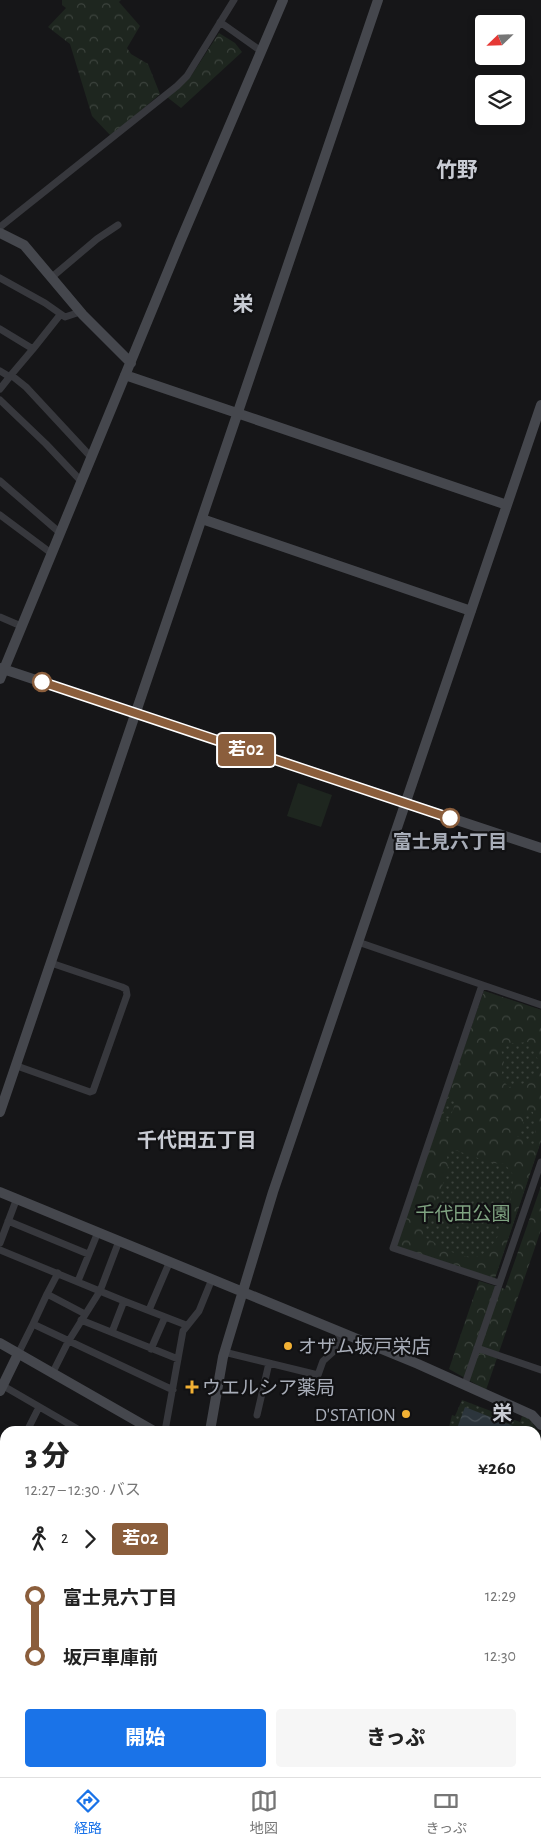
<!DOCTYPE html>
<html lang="ja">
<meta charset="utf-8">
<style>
:root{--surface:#fff;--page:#f6f6f6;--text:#222;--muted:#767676;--line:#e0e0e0;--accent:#1a73e8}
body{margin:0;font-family:"Alegreya Sans","Noto Sans JP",sans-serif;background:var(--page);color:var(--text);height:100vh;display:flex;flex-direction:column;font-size:19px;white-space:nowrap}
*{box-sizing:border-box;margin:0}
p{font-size:16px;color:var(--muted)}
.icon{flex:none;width:28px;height:28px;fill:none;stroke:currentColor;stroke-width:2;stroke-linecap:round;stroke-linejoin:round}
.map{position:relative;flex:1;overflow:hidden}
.panel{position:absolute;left:0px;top:1426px;width:541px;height:351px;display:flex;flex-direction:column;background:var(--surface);border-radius:15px 15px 0 0;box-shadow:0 2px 8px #0003}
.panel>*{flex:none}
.badge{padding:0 10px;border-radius:4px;font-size:18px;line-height:32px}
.needle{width:32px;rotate:247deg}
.buttons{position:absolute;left:475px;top:15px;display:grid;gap:10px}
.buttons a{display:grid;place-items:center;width:50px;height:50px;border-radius:5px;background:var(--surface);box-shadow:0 2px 8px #0003;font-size:25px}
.map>.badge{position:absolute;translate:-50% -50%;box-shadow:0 0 0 2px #fff}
.legs{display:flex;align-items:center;gap:8px;height:55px;padding:0 25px;font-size:16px}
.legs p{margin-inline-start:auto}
.headline{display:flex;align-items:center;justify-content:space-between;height:85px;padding:0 25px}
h1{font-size:28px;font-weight:800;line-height:38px}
.action{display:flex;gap:10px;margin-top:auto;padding:10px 25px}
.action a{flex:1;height:58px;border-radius:5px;background:var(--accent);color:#fff;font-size:20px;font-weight:800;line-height:58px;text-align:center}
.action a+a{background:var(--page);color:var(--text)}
ul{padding:0 25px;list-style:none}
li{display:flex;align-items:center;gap:18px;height:60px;font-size:19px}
li i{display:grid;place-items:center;width:8px;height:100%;margin:0 6px;background:currentColor}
li i::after{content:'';width:12px;height:12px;margin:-6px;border:4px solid;border-radius:50%;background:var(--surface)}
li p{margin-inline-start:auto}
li:first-child i{background:linear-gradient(#0000 50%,currentColor 0)}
li:last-child i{background:linear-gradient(currentColor 50%,#0000 0)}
.tabs{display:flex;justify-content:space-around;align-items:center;height:70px;border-top:1px solid var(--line);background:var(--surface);font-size:14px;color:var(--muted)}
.tabs a{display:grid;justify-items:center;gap:2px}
.tabs .selected{color:var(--accent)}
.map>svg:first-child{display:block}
.grass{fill:url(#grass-dots)}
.forest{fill:url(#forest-crowns);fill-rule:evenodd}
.pitch{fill:#1e261f}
.water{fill:url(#water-waves)}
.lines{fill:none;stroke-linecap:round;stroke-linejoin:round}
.street{stroke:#37383d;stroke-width:7}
.secondary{stroke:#45474d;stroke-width:10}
.line-1-casing{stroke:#fff;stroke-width:11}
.line-1{stroke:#8b5e3c;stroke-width:8}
.stop-1-dot{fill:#fff;stroke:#8b5e3c;stroke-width:2.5}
.poi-dot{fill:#f2b134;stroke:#111113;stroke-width:2}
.labels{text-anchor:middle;stroke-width:4.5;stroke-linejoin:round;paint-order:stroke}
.stop-label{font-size:19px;font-weight:bold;fill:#a8adb8;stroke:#111113}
.park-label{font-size:19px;fill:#7fa381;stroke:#111113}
.poi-label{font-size:19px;fill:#a8adb8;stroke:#111113;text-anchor:start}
.neighbourhood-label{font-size:20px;font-weight:bold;fill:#c9ccd4;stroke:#111113}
.quarter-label{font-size:21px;font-weight:bold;fill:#c9ccd4;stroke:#111113}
</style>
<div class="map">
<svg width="541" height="1777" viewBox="0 0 541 1777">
<defs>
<pattern id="grass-dots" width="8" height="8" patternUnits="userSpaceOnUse" patternTransform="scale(1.25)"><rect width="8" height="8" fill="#1e261f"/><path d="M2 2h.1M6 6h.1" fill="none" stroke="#3c433d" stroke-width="1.8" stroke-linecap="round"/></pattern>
<pattern id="forest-crowns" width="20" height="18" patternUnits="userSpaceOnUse" patternTransform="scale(1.25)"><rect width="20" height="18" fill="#1e261f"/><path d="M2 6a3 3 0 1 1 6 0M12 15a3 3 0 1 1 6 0" fill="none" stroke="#3c433d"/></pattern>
<pattern id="water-waves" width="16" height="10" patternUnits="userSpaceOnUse" patternTransform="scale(1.25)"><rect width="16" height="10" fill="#2c353c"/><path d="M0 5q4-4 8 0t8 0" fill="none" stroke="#485056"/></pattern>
</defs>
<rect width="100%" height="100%" fill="#161618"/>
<!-- grass -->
<path class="grass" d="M484,991L541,1010V1141L495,1278L396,1247Z
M462,1400L520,1422L522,1416L529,1419L541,1435L536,1446V1431H448L452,1415L455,1416Z"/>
<!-- forest -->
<path class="forest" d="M62,0H121L119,2L140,26L127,48L131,54L148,64L160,94L115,133L110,135L92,116L70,44L48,27L66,8L62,5Z
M219,33L235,43L242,52L181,108L167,97L191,76Z
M484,991L541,1010V1066L529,1042L506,1044L501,1050L504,1060L501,1079L509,1087L530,1082L541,1068V1141L495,1278L396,1247L439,1121L450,1118L455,1104L449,1093ZM529,1111L533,1112L536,1137L534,1146L517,1136ZM452,1149L492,1163L505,1164L514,1176C511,1198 501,1262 467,1257C452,1254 438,1245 425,1237L426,1221L448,1173L447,1154Z
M541,1186V1230L486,1390L449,1369L479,1281L505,1289Z"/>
<!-- pitch -->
<path class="pitch" d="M298,783L332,795L321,827L287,816Z"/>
<!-- water -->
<path class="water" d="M465,1407L526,1431H456Z"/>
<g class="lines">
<!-- street -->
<path class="street" d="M220,22L261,51
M0,227L177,86L187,76L234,0
M52,277L97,239L118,225
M0,278L45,303L65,317L80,312
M0,329L33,349L60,315
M0,371L10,377
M11,375L33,349
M0,389L11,375L26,387L91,457
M0,400L46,444L81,481
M0,481L59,532
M0,515L51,553
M0,617L21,626
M358,942L541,1005
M482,985L393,1248L499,1283
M17,1066L90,1092L93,1091L127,995L126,989L122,987L51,963
M8,1221L88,1254
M0,1243L17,1198
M0,1250L124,1301L112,1332
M58,1273L47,1294L85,1314
M78,1281L98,1232
M124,1301L186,1325
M149,1310L170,1261
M81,1320L178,1359
M33,1324L47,1294
M477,1348L541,1370
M151,1349L165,1317
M224,1352L318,1375L323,1361L333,1352L340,1332
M18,1354L33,1324L173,1390
M52,1374L68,1342L100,1291L119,1241
M0,1384L81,1431
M465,1384L541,1162
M257,1415L269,1363
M27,1431L39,1407
M165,1431L183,1331L199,1311L212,1279
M0,1485L5,1475
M0,1520L5,1525
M536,1539L541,1524
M536,1566L541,1568
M0,1588L5,1592
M536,1615L541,1601
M536,1619L541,1621
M0,1641L5,1646
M536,1649L541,1651
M536,1683L541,1685
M0,1700L5,1705
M0,1734L5,1732
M12,1777L21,1772
M73,1777L82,1772
M95,1777V1772
M125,1777V1772
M199,1777V1772
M257,1777L266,1772
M329,1777L337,1772
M371,1777L373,1772"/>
<!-- secondary -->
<path class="secondary" d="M0,233L24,245L83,315L131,363
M125,375L507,505
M202,519L471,611
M0,668L541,848
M0,679L180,242L283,0
M0,1112L378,0
M0,1192L418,1364L532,1415L541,1425
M0,1343L154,1431
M0,1391L18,1354
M210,1431L223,1357L273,1192L541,405
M536,1460L541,1448
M291,1772L293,1777
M172,1777L173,1772
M403,1777L405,1772"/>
</g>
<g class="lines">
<defs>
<path id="line-1" d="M42,682L450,818"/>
</defs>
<!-- line-1 casing -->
<use href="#line-1" class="line-1-casing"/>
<!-- line-1 -->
<use href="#line-1" class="line-1"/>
</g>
<!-- markers -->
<g class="stop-1-dot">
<circle cx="42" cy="682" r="9"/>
<circle cx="450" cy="818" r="9"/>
</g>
<g class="poi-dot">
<circle cx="288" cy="1346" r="5"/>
<path d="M189.5 1379.5h5v5h5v5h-5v5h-5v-5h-5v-5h5z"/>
<circle cx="406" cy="1414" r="5"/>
</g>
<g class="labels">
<!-- stop labels -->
<g class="stop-label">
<text x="450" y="848">富士見六丁目</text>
</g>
<!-- park labels -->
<g class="park-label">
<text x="463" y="1220">千代田公園</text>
</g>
<!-- poi labels -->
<g class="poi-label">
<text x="298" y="1353">オザム坂戸栄店</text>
<text x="202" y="1394">ウエルシア薬局</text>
<text x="396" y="1421" text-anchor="end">D'STATION</text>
</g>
<!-- neighbourhood labels -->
<g class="neighbourhood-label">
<text x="197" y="1147">千代田五丁目</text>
<text x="502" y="1420">栄</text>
</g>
<!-- quarter labels -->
<g class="quarter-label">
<text x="457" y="177">竹野</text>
<text x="243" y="311">栄</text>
</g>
</g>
</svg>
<div class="buttons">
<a><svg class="needle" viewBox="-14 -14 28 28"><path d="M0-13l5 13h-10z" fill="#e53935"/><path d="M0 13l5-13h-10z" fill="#767676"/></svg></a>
<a><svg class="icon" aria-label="layers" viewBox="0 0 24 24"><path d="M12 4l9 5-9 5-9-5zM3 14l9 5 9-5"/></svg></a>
</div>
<b class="badge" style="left:246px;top:750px;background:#8b5e3c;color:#fff">若02</b>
<section class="panel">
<div class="headline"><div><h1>3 分</h1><p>12:27 – 12:30 · バス</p></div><b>¥260</b></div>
<div class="legs"><svg class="icon" aria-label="walk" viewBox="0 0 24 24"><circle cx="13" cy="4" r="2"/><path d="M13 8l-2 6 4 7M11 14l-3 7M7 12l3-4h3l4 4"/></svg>2<svg class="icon" aria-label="forward" viewBox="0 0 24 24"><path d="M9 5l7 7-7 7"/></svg><b class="badge" style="background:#8b5e3c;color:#fff">若02</b></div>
<ul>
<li><i style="color:#8b5e3c"></i><b>富士見六丁目</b><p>12:29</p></li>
<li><i style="color:#8b5e3c"></i><b>坂戸車庫前</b><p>12:30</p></li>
</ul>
<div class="action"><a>開始</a><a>きっぷ</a></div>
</section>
</div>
<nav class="tabs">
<a class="selected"><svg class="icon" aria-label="directions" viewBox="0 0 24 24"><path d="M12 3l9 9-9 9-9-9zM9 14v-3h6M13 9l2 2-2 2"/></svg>経路</a>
<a><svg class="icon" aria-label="map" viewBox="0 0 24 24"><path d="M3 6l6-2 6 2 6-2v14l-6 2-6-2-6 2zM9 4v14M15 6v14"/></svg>地図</a>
<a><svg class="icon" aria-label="tickets" viewBox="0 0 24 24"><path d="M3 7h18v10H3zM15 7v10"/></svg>きっぷ</a>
</nav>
